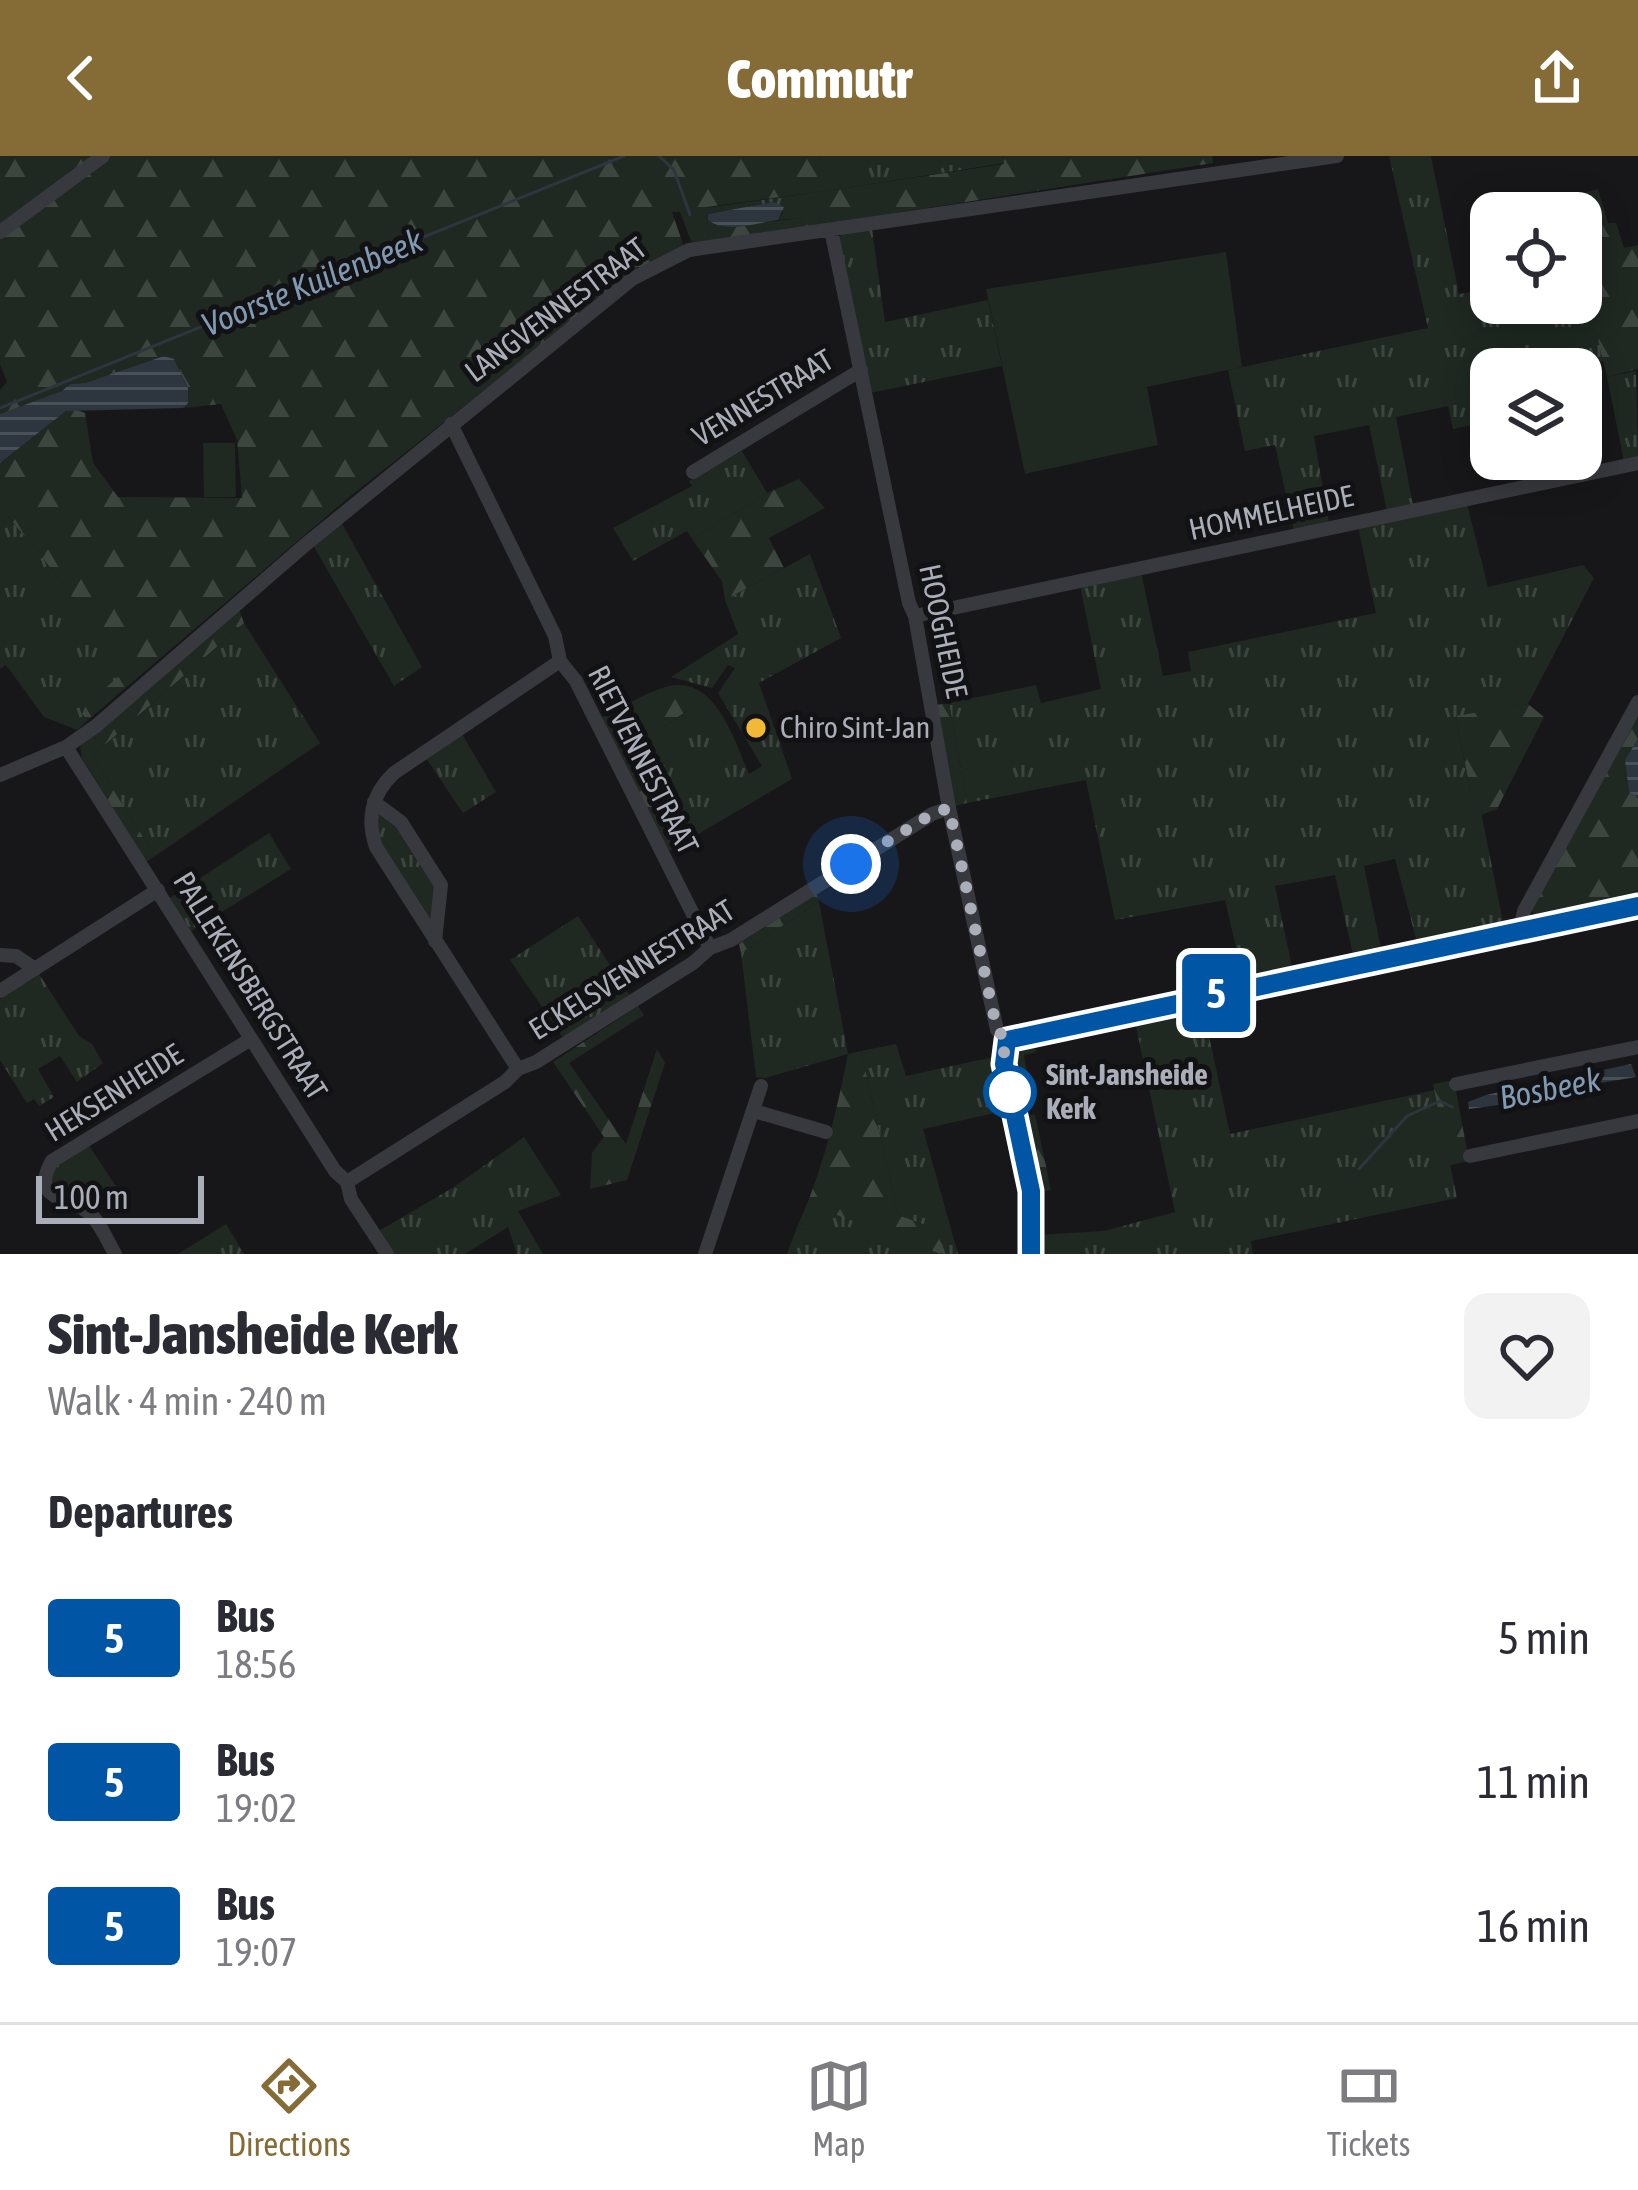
<!DOCTYPE html>
<meta charset="utf-8">
<style>
:root{--surface:#fff;--page:#f2f2f3;--text:#2b2b33;--muted:#7c7c81;--line:#e1e1e2;--accent:#856b35}
body{margin:0;font-family:"Asap Condensed",sans-serif;background:var(--page);color:var(--text);height:100vh;display:flex;flex-direction:column;font-size:45px;white-space:nowrap}
*{box-sizing:border-box;margin:0}
p{font-size:39px;color:var(--muted)}
.icon{flex:none;width:66px;height:66px;fill:none;stroke:currentColor;stroke-width:2;stroke-linecap:round;stroke-linejoin:round}
.map{position:relative;height:1098px;overflow:hidden}
.side{display:flex;flex-direction:column;background:var(--surface);flex:1}
.side>*{flex:none}
.badge{padding:0 24px;border-radius:9px;font-size:42px;line-height:78px}
.buttons{position:absolute;left:1470px;top:36px;display:grid;gap:24px}
.buttons a{display:grid;place-items:center;width:132px;height:132px;border-radius:24px;background:var(--surface);box-shadow:0 6px 30px #0003;font-size:60px}
.scale{position:absolute;left:36px;bottom:30px;width:168px;box-sizing:border-box;padding-left:12px;border:6px solid #aaaeb9;border-top:0;font-size:33px;line-height:42px;white-space:nowrap;color:#aaaeb9;-webkit-text-stroke:9px #121214;paint-order:stroke}
.you{position:absolute;width:60px;height:60px;margin:-30px;border:9px solid #fff;border-radius:50%;background:#1a73e8;box-shadow:0 0 0 18px #1a73e833}
.map>.badge{position:absolute;translate:-50% -50%;box-shadow:0 0 0 6px #fff}
h2{padding:0 48px;font-size:45px;line-height:108px}
.round{display:grid;place-items:center;flex:none;width:126px;height:126px;border-radius:24px;background:var(--page)}
.summary{display:flex;align-items:center;justify-content:space-between;height:204px;padding:0 48px}
h1{font-size:57px;font-weight:800;line-height:90px}
ul{padding:0;list-style:none}
li{display:flex;align-items:center;gap:36px;height:144px;padding:0 48px}
li div{flex:1}
li b{display:block;font-size:45px}
li em{font-style:normal}
li .badge{min-width:132px;font-weight:700;text-align:center}
header{display:flex;justify-content:space-between;align-items:center;height:156px;padding:0 48px;background:var(--accent);color:#fff;font-size:54px;font-weight:800}
.dock{display:flex;justify-content:space-around;align-items:center;height:168px;border-top:3px solid var(--line);background:var(--surface);font-size:33px;color:var(--muted)}
.dock a{display:grid;justify-items:center;gap:6px}
.dock .active{color:var(--accent)}
.map>svg:first-child{display:block}
.grass{fill:url(#grass-tufts)}
.forest{fill:url(#forest-firs)}
.garden{fill:#1f2821}
.water{fill:url(#water-rules)}
.lines{fill:none;stroke-linecap:round;stroke-linejoin:round}
.stream{stroke:#2d363e;stroke-width:3}
.minor{stroke:#38393e;stroke-width:14}
.line-casing{stroke:#fff;stroke-width:27}
.line{stroke:#0056a4;stroke-width:18}
.walk{stroke:#aaaeb9;stroke-width:12;stroke-dasharray:0 21.6}
.poi-dot{fill:#f2b937;stroke:#121214;stroke-width:4.5}
.stop-dot{fill:#fff;stroke:#0056a4;stroke-width:6}
.labels{text-anchor:middle;stroke-width:10;stroke-linejoin:round;paint-order:stroke}
.street-label{font-size:30px;fill:#aaaeb9;stroke:#121214}
.poi-label{font-size:30px;fill:#aaaeb9;stroke:#121214;text-anchor:start}
.stop-label{font-size:30px;font-weight:bold;fill:#aaaeb9;stroke:#121214;text-anchor:start}
.water-label{font-size:33px;font-style:italic;fill:#819ab4;stroke:#121214}
</style>
<header><svg class="icon" aria-label="back" viewBox="0 0 24 24"><path d="M15 5l-7 7 7 7"/></svg>Commutr<svg class="icon" aria-label="share" viewBox="0 0 24 24"><path d="M12 15V3M7 8l5-5 5 5M5 13v7h14v-7"/></svg></header>
<div class="map">
<svg width="1638" height="1098" viewBox="0 0 1638 1098">
<defs>
<pattern id="grass-tufts" width="24" height="20" patternUnits="userSpaceOnUse" patternTransform="scale(3)"><rect width="24" height="20" fill="#1f2821"/><path d="M3 7l-1-3M5 7V3M7 7l1-3M15 17l-1-3M17 17v-4M19 17l1-3" fill="none" stroke="#3d453f"/></pattern>
<pattern id="forest-firs" width="22" height="20" patternUnits="userSpaceOnUse" patternTransform="scale(3)"><rect width="22" height="20" fill="#1f2821"/><path d="M5 1l3.5 6h-7zM16 11l3.5 6h-7z" fill="#3d453f"/></pattern>
<pattern id="water-rules" width="6" height="5" patternUnits="userSpaceOnUse" patternTransform="scale(3)"><rect width="6" height="5" fill="#2d363e"/><path d="M0 2.5h6" fill="none" stroke="#495158"/></pattern>
</defs>
<rect width="100%" height="100%" fill="#171719"/>
<!-- grass -->
<path class="grass" d="M819,0H1003L1005,7L826,35L832,67L802,72L800,62L778,64L783,56L774,46L708,58L706,52L825,35Z
M1389,0H1431L1459,138L1491,133V147H1503L1505,153L1531,147H1581V136L1586,135L1604,205L1585,209L1588,226L1581,228V213H1491V251L1484,253L1486,266L1453,273L1448,250L1396,261L1413,349L1387,355L1369,269L1314,280L1329,368L1294,375L1275,289L1245,295L1228,214L1428,172Z
M872,73L885,166L988,144L1002,210L870,237L838,84L843,77Z
M1636,215L1638,302L1624,305L1607,221Z
M742,295L767,337L692,383L687,375L633,405L613,372L692,330L689,325Z
M1467,348L1488,431L1583,409L1594,422L1528,548L1456,561L1471,638L1480,651L1504,771L1418,790L1395,703L1364,710L1382,797L1354,803L1335,719L1275,730L1293,816L1244,826L1225,744L1115,764L1086,624L967,647L949,547L1036,529L1041,547L1101,533L1080,429L1141,416L1163,520L1191,515L1188,496L1376,457L1358,370Z
M0,352L37,394L127,515L86,549L82,558L88,564L77,574L44,561L6,509L0,513Z
M341,366L422,511L394,530L313,389Z
M810,398L841,482L759,527L792,623L669,695L666,690L678,683L682,671L636,588L688,555L695,541L618,572L612,584L601,562C621,552 641,539 662,532C714,514 734,583 749,618L762,610L718,537L735,512L728,509L712,532L671,521L738,478L725,444Z
M244,467L320,587L155,700L92,600Z
M462,578L496,636L463,657L426,602Z
M382,657L395,666L436,734L434,763L430,764L380,687L375,661Z
M269,677L291,713L191,775L170,742Z
M819,746L848,898L765,922L756,921L741,797Z
M578,760L630,840L564,883L510,804Z
M39,818L79,880L92,888L103,907L77,926L60,900L38,913L54,941L39,950L34,943L27,947L0,904V843Z
M1202,847L1230,978L1435,934L1457,1042L1251,1085L1253,1098H1038V1079L1104,1075L1175,1056L1134,861Z
M896,888L906,920L998,900L1008,954L923,973L958,1098H787L797,1071L810,1075L820,1053L946,1077L898,1059L861,895Z
M524,981L561,1039L518,1055L543,1098H517L508,1071L465,1098H391L377,1076L454,1031Z
M88,988L121,1038L94,1056L50,1030L53,1013Z
M226,1068L244,1098H178Z"/>
<!-- forest -->
<path class="forest" d="M0,0H819L826,35L1004,8L1003,0H1212L1213,7L832,67L825,35L707,51L708,64L728,71L800,62L802,72L696,86L691,85L680,56H672L684,91L639,112L348,342L88,564L82,558L86,549L126,514L37,394L0,352V307L66,255L74,253L85,257L93,307L118,341L242,342L237,284L221,248L183,252L188,246V232L174,203L164,200L85,227L70,228L62,236L0,258V234L7,226L0,208Z
M1598,33L1608,67H1616L1624,92L1638,89V213L1607,221L1581,114V57H1568L1565,42Z
M799,323L825,352L769,382L784,412L725,444L722,425L692,383L767,337Z
M239,453L244,467L92,600L155,700L146,706L82,602L80,590Z
M670,535L695,541L712,551L709,559L687,555L637,588L682,671L678,683L666,690L612,584L618,572L615,560Z
M949,547L967,647L955,650L936,549Z
M1528,548L1544,561L1497,653L1481,659L1471,638L1456,560Z
M1638,556V583L1625,604L1629,636L1638,641V744L1538,765L1531,753Z
M817,737L819,746L741,797L739,788Z
M638,850L644,859L569,907L626,988L657,893L665,907L627,1024L590,1033L592,997L604,981L553,906Z
M1032,881L1036,896L1024,899L1032,948L1020,949L1009,899L1020,886Z
M861,895L898,1059L947,1077L941,1098L821,1053L810,1075L797,1071C823,1015 836,958 848,898Z
M1454,924L1469,1005L1450,1009L1433,928Z
M1035,958L1051,1034L1038,1036L1023,962Z"/>
<!-- garden -->
<path class="garden" d="M1226,96L1242,211L1147,231L1158,289L1025,318L986,133Z
M203,287H235L236,341H204Z"/>
<!-- water -->
<path class="water" d="M774,46L784,51L778,64C756,67 726,78 708,64V58Z
M164,200L174,203L188,232V247L183,252L66,255L0,307V258L62,235L70,228L85,227Z
M1638,583V641L1629,636L1625,604Z
M1631,908L1636,921L1570,932L1535,944L1469,953L1468,946L1486,939Z"/>
<g class="lines">
<!-- stream -->
<path class="stream" d="M659,0L674,14L690,59
M0,252L624,0
M1359,1013L1407,960L1440,945L1452,951"/>
<!-- minor -->
<path class="minor" d="M831,74L909,447L915,460L949,652L997,874L1007,884
M0,76L103,0
M451,268L555,480L560,505L576,525L710,792
M693,316L861,214
M915,460L1638,307
M66,591L335,1015L347,1026L351,1043L387,1098
M0,619L66,591L96,570L305,389L632,123L689,94L1337,0
M374,646L401,666L441,729L435,785
M1520,774L1524,755L1638,546
M0,799L16,800L35,813
M0,835L158,734
M1007,884L1638,750
M1007,884L1004,908L1031,1035V1098
M518,913L376,691C366,662 372,638 394,617L560,505
M1456,928L1638,891
M754,955L826,976
M1470,1000L1638,965
M347,1026L505,926L518,913L536,906L693,807L710,792L731,784L932,658L949,652
M115,1098C108,1086 100,1066 89,1057C69,1040 29,1045 52,1005L251,883
M705,1098L761,930"/>
</g>
<g class="lines">
<defs>
<path id="line" d="M1031,1098V1035L1004,908L1007,884L1638,750"/>
</defs>
<!-- line casing -->
<use href="#line" class="line-casing"/>
<!-- line -->
<use href="#line" class="line"/>
<!-- walk -->
<path class="walk" d="M851,708L932,658L949,652L997,874L1007,884L1004,896L1010,936"/>
</g>
<!-- markers -->
<circle class="poi-dot" cx="756" cy="572" r="12"/>
<circle class="stop-dot" cx="1010" cy="936" r="24"/>
<g class="labels">
<!-- street labels -->
<g class="street-label">
<text transform="translate(556 154) rotate(-37)" y="10">LANGVENNESTRAAT</text>
<text transform="translate(763 242) rotate(-31)" y="10">VENNESTRAAT</text>
<text transform="translate(1271 357) rotate(-12)" y="10">HOMMELHEIDE</text>
<text transform="translate(943 475) rotate(78)" y="10">HOOGHEIDE</text>
<text transform="translate(643 604) rotate(63)" y="10">RIETVENNESTRAAT</text>
<text transform="translate(632 814) rotate(-32)" y="10">ECKELSVENNESTRAAT</text>
<text transform="translate(250 830) rotate(58)" y="10">PALLEKENSBERGSTRAAT</text>
<text transform="translate(114 937) rotate(-32)" y="10">HEKSENHEIDE</text>
</g>
<!-- poi labels -->
<g class="poi-label">
<text x="780" y="582">Chiro Sint-Jan</text>
</g>
<!-- stop labels -->
<g class="stop-label">
<text x="1046" y="929">Sint-Jansheide<tspan x="1046" dy="34">Kerk</tspan></text>
</g>
<!-- water labels -->
<g class="water-label">
<text transform="translate(312 126) rotate(-22)" y="12">Voorste Kuilenbeek</text>
<text transform="translate(1550 932) rotate(-11)" y="12">Bosbeek</text>
</g>
</g>
</svg>
<div class="buttons">
<a><svg class="icon" aria-label="locate" viewBox="0 0 24 24"><circle cx="12" cy="12" r="6"/><path d="M12 2v4M12 18v4M2 12h4M18 12h4"/></svg></a>
<a><svg class="icon" aria-label="layers" viewBox="0 0 24 24"><path d="M12 4l9 5-9 5-9-5zM3 14l9 5 9-5"/></svg></a>
</div>
<div class="scale">100 m</div>
<div class="you" style="left:851px;top:708px"></div>
<b class="badge" style="left:1216px;top:837px;background:#0056a4;color:#fff">5</b>
</div>
<section class="side">
<div class="summary"><div><h1>Sint-Jansheide Kerk</h1><p>Walk · 4 min · 240 m</p></div><a class="round"><svg class="icon" aria-label="heart" viewBox="0 0 24 24"><path d="M12 20l-8-8c-3-5 5-10 8-4 3-6 11-1 8 4z"/></svg></a></div>
<h2>Departures</h2>
<ul>
<li><span class="badge" style="background:#0056a4;color:#fff">5</span><div><b>Bus</b><p>18:56</p></div><em>5 min</em></li>
<li><span class="badge" style="background:#0056a4;color:#fff">5</span><div><b>Bus</b><p>19:02</p></div><em>11 min</em></li>
<li><span class="badge" style="background:#0056a4;color:#fff">5</span><div><b>Bus</b><p>19:07</p></div><em>16 min</em></li>
</ul>
</section>
<nav class="dock">
<a class="active"><svg class="icon" aria-label="directions" viewBox="0 0 24 24"><path d="M12 3l9 9-9 9-9-9zM9 14v-3h6M13 9l2 2-2 2"/></svg>Directions</a>
<a><svg class="icon" aria-label="map" viewBox="0 0 24 24"><path d="M3 6l6-2 6 2 6-2v14l-6 2-6-2-6 2zM9 4v14M15 6v14"/></svg>Map</a>
<a><svg class="icon" aria-label="tickets" viewBox="0 0 24 24"><path d="M3 7h18v10H3zM15 7v10"/></svg>Tickets</a>
</nav>
